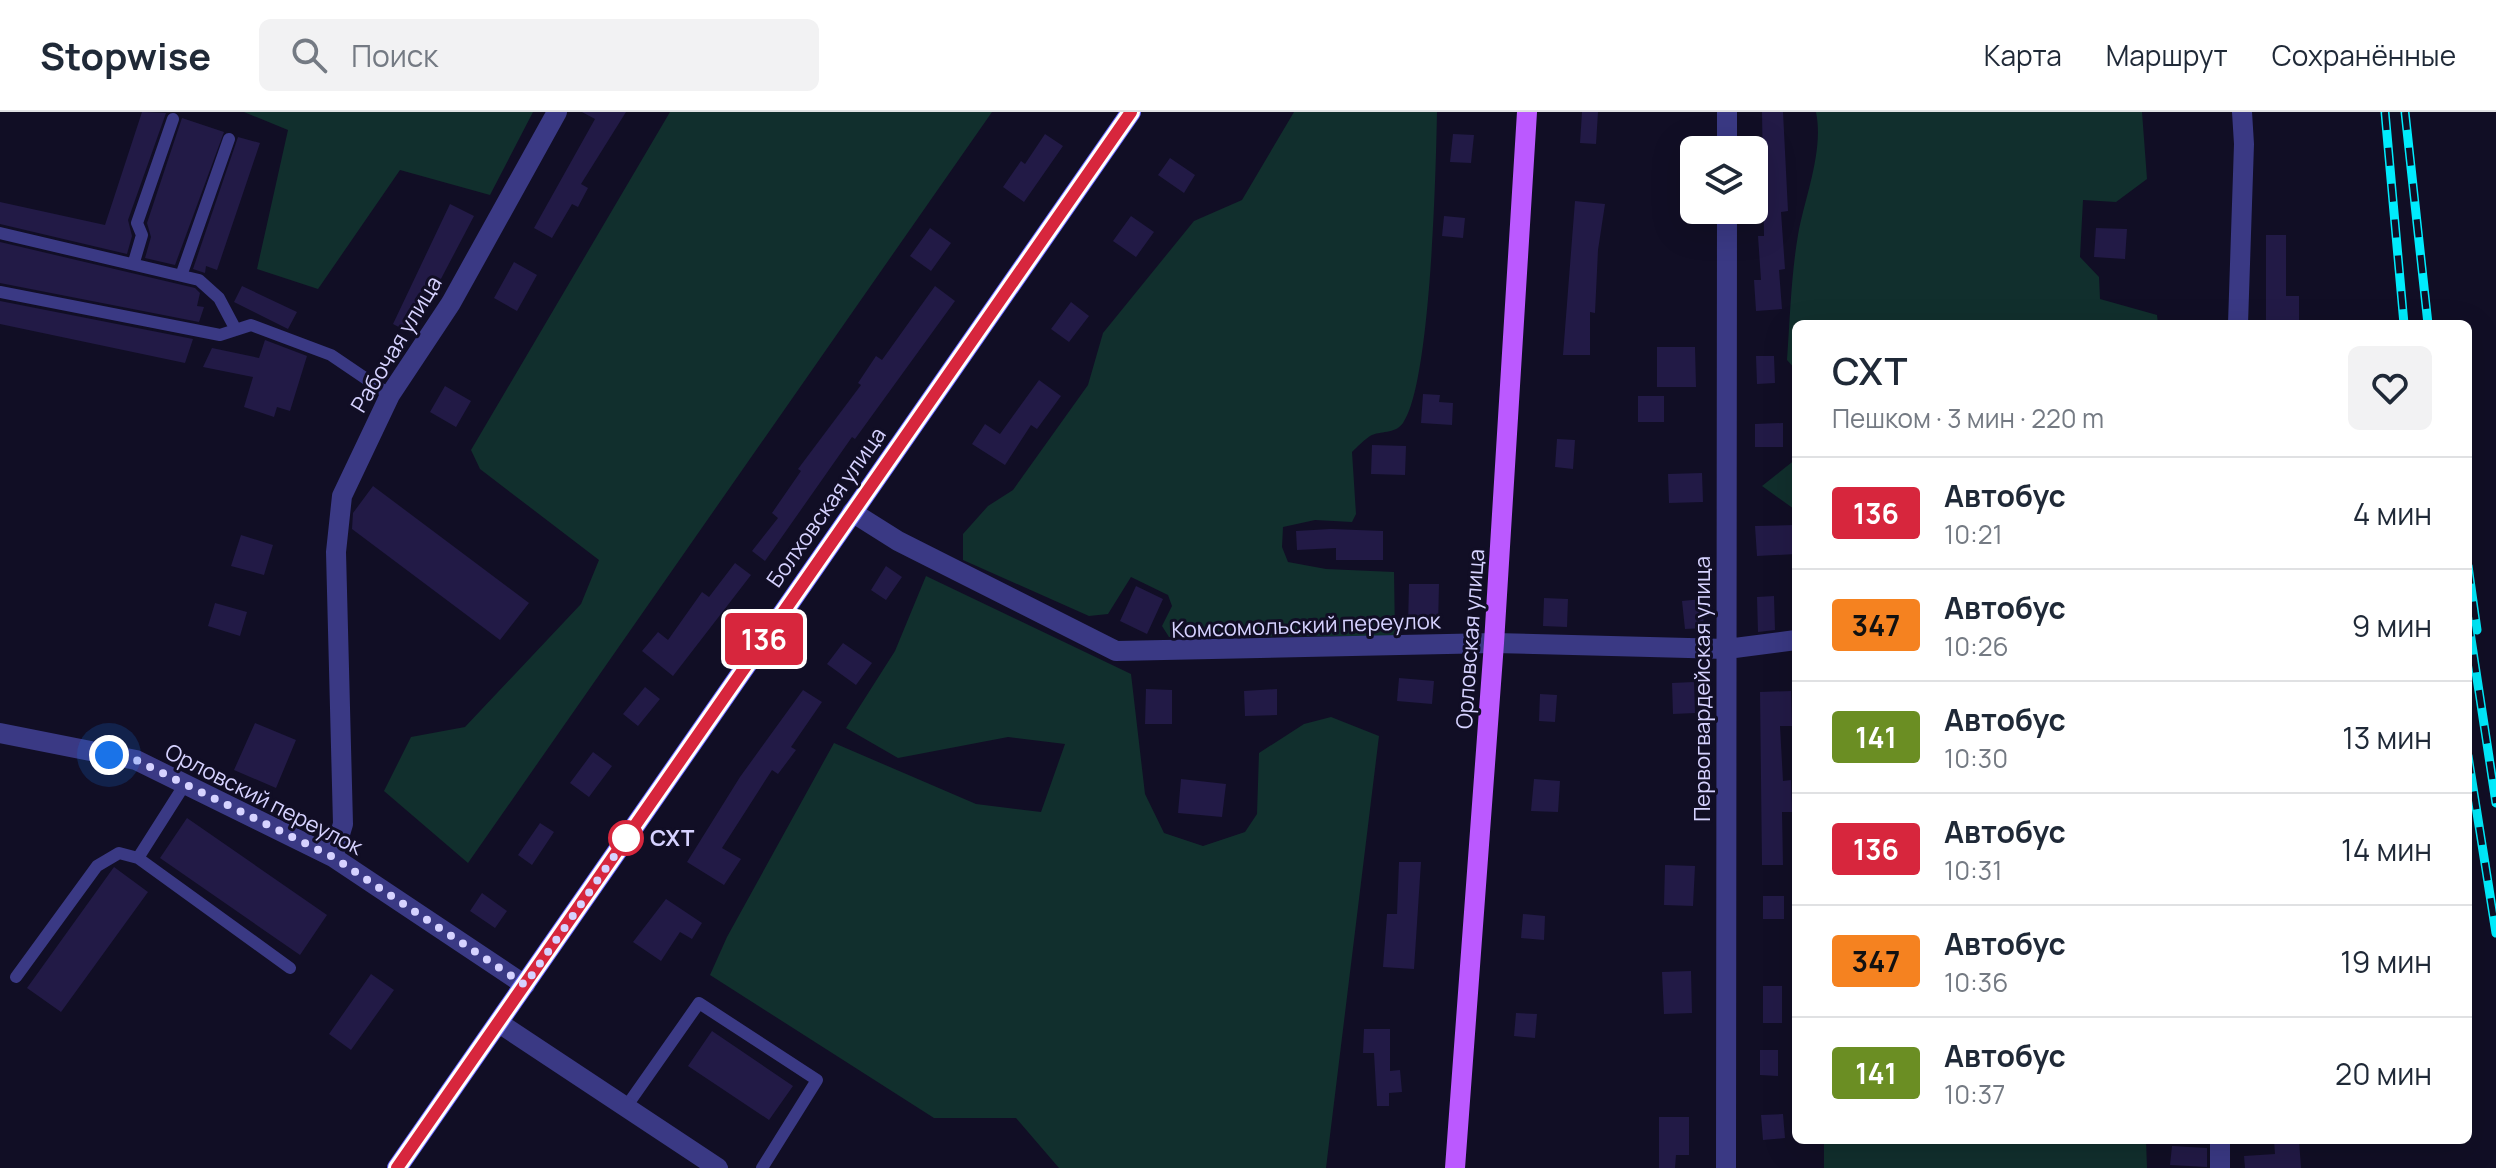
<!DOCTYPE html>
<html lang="ru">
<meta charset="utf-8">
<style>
:root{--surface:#fff;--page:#f2f2f3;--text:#1f2937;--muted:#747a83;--line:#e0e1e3}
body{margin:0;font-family:Manrope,sans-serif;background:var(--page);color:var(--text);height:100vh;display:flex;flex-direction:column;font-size:30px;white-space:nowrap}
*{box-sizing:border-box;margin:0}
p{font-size:26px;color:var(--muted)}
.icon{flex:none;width:44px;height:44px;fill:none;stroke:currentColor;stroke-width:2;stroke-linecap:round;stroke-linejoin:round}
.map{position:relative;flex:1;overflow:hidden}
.panel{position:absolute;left:1792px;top:208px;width:680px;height:824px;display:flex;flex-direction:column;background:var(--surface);border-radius:12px;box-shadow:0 8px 32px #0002}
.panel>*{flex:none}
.badge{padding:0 16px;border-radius:6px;font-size:28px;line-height:52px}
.buttons{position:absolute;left:1680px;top:24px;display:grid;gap:16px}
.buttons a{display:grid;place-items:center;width:88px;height:88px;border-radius:12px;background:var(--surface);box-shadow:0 8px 32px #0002;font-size:40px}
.you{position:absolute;width:40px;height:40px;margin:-20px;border:6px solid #fff;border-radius:50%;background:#1a73e8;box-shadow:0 0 0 12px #1a73e833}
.map>.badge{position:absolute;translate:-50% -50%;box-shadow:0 0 0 4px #fff}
.round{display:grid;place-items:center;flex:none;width:84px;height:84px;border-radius:12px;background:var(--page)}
.summary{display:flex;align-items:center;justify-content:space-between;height:136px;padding:0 40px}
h1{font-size:38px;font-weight:600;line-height:60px}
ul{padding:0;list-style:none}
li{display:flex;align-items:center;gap:24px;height:112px;padding:0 40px;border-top:2px solid var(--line)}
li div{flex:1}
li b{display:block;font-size:30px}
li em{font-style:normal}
li .badge{min-width:88px;font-weight:700;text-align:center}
header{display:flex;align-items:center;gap:48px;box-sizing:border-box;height:112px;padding:0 40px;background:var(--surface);border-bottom:2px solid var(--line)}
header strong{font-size:38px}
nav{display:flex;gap:44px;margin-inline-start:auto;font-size:28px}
.search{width:560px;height:72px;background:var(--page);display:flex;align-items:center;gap:20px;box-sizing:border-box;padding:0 28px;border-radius:12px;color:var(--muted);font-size:30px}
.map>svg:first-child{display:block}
.green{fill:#112f2d}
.building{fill:#221a46}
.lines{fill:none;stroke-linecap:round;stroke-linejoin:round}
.lane{stroke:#3a3984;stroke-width:12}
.street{stroke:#3a3984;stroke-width:20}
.secondary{stroke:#696aff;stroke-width:20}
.primary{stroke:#bb59ff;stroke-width:20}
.rail-casing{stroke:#00ecfd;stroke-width:9}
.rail{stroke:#110e25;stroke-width:6;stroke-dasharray:18;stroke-linecap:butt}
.line-casing{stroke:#fff;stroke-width:18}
.line{stroke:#d7263d;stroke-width:12}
.walk{stroke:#d6d2ff;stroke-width:8;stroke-dasharray:0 14.4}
.stop-dot{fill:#fff;stroke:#d7263d;stroke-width:4}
.labels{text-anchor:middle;stroke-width:6;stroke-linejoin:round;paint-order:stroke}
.street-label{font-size:22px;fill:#d6d2ff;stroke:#110e25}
.stop-label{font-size:22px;font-weight:bold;fill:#d6d2ff;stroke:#110e25;text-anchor:start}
</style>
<header>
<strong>Stopwise</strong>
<div class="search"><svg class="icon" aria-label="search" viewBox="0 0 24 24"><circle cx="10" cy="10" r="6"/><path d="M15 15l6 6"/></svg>Поиск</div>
<nav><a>Карта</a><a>Маршрут</a><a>Сохранённые</a></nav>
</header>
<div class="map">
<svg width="2496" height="1056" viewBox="0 0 2496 1056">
<rect width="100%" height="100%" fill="#110e25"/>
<!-- green -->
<path class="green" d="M244,0H533L490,83L400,58L318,177L257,157L288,18Z
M670,0H992L468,751L384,679L411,625L465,615L581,492L599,448L480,357L471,338Z
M1294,0H1437C1436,56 1431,272 1403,311C1394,323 1381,318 1370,324C1364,328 1357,335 1352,340L1356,402L1352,410L1315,408L1283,415L1282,435L1288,450L1326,457L1394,460L1395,524L1169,525L1162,514L1172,494L1168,483L1131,465L1108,502L1089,504L963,448V422L988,394L1013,378L1088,273L1103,221L1194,109L1242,88Z
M1816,0H2142L2147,67L2116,90L2083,88L2080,145L2099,165L2100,187L2157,203L2158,212H1796V258L1787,248C1790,207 1791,164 1798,123C1805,84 1824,39 1816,0Z
M1796,347V397H1794L1762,374Z
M926,464L1131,562L1145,682L1164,721L1203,734L1245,720L1257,702L1259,641L1304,612L1331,605L1379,624L1326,1056H1059L1016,1006H934L710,863L727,825L834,631L976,692L1041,700L1065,632L1008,625L898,646L846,616L895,539Z
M1824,1028H2146L2147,1056H1824Z"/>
<!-- building -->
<path class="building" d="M142,0L166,1L128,108L132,124L127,142L0,112V90L105,113Z
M582,0H626L581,72L588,76L578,95L572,92L552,126L534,116L595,7Z
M1582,0H1598L1596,32L1580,31Z
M1762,0H1783L1788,99L1781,100L1785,157L1779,158L1782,197L1756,199L1754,168H1761L1758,124H1764Z
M182,6L224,20L175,153L145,146L151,125L147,111Z
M1045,22L1063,34L1024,90L1003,75L1021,49L1025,52Z
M1453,22L1474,23L1471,51L1450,50Z
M238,25L260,31L217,158L206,154L205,161L193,157Z
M1170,46L1195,63L1184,81L1158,63Z
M1575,89L1605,92L1598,138L1595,201L1590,200V243H1563Z
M450,92L474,104L412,222L393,212Z
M1131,104L1154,120L1136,145L1113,129Z
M1444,104L1465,106L1463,126L1442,124Z
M930,116L951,131L931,159L910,144Z
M2096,116L2127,117L2125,147L2094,145Z
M2266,123H2286V184H2299V211H2266Z
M0,130L195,176L200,181L197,194L204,195L199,210L0,171Z
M514,150L537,163L517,199L494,186Z
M242,174L297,200L288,217L234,190Z
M935,174L955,189L855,327L852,325L765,449L752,439L778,406L772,401L801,359L798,357L861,273L858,271L876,244L882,248Z
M0,189L193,227L185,251L0,212Z
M1071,190L1089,204L1069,230L1051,217Z
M265,228L307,244L290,299L277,295L274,305L244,295L253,265L203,255L212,236L259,246Z
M1657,235H1695L1696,275H1657Z
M1756,244H1774L1775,271L1757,272Z
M1039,268L1061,284L1037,317L1031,313L1005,353L972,332L985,312L1000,322Z
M445,274L471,289L456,315L430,300Z
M1423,282L1440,283L1439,290L1453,291L1452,313L1421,311Z
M1638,284H1664V310H1638Z
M1783,311V335H1755V312Z
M1557,327L1575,328L1573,357L1555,355Z
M1372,333L1406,334L1405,363L1371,362Z
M1702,361L1703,390L1669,391L1668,362Z
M373,374L529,491L500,528L352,417L353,401Z
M1795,413L1796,442L1757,444L1755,414Z
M1331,417L1383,419V448H1336V436L1297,438L1296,419Z
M241,423L273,433L264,463L231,454Z
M735,451L751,463L673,564L642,539L658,520L668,528L702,480L709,485Z
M886,454L902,465L886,488L871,478Z
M1409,472H1439L1438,514H1408Z
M1136,474L1163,487L1147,522L1120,509Z
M1774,484L1775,518L1758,520L1757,485Z
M1544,486L1568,487L1567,515L1543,514Z
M1702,487L1704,516L1685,517L1682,489Z
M215,491L247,500L240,524L208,514Z
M843,531L872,551L856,573L827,552Z
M1399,566L1434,569L1432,592L1397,589Z
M1694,570L1695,601L1673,602L1672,571Z
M645,575L660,587L638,614L623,602Z
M1146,577L1172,578V612H1145Z
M1277,577V603L1245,604L1244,579Z
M803,578L822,590L791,635L796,638L778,662L772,658L722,736L741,747L724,773L687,750L740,665Z
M1791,579L1792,614H1780L1783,669L1791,668L1792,700H1782L1783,753H1762L1760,580Z
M1540,582L1557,583L1555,610L1539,609Z
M255,611L296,628L276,676L234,658Z
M593,640L612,654L589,685L570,671Z
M1181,667L1226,672L1222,705L1178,701Z
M1534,667L1560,669L1558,700L1531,699Z
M187,706L327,803L300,843L160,746Z
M540,711L554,720L532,753L518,743Z
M1399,750H1421L1414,857L1383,855L1387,802H1397Z
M1665,753L1695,754L1693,794L1664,793Z
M114,755L148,780L61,900L27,876Z
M482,781L507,799L495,816L470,799Z
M1763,784H1784V807H1763Z
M666,787L702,811L692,827L680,820L661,849L633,830Z
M1523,802L1545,804L1544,828L1521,826Z
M1691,859L1692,901L1664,902L1662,860Z
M371,862L394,878L351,938L329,922Z
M1763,874H1782V911H1763Z
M1516,901L1537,902L1535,926L1514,924Z
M1364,917H1390V959L1400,958L1402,980L1389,981V994H1377L1374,941H1363Z
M712,919L793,974L769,1008L688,954Z
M1760,938H1778V964L1760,963Z
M1783,1002L1785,1026L1763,1028L1761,1003Z
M1659,1005H1689V1043H1676L1675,1056H1659Z
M2274,1028H2299L2301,1056H2245L2244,1044L2275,1042Z
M2172,1034L2207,1036V1055L2170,1053Z"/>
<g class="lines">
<!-- lane -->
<path class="lane" d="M0,121L199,168L219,186L236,218
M134,150L142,123L137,111L173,7
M182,161L229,27
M0,180L220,223L251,213L331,243L390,283
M185,672L138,746L290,856
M16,865L97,754L119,741L138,746
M626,995L699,891L817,968L762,1056"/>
<!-- street -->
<path class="street" d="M1727,38V0
M2238,212L2244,32L2242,0
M852,400L898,429L1116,539L1494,531L1727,537L1796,528
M0,621L136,648L333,745L525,873
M333,745L343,712L336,440L342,384L390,283L451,191L557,0
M499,911L718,1056
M2220,1028V1056
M1726,1056L1727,98"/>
<!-- secondary -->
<path class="secondary" d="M397,1056L1131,0"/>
<!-- primary -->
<path class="primary" d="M1455,1056L1494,531L1527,0"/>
<defs>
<path id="rail" d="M2385,0L2404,212
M2405,0L2428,212
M2468,454L2477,518
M2468,507L2496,691
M2468,644L2496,821"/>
</defs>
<!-- rail casing -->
<use href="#rail" class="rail-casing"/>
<!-- rail -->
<use href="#rail" class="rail"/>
</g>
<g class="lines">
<defs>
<path id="line" d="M397,1056L1131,0"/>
</defs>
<!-- line casing -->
<use href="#line" class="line-casing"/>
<!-- line -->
<use href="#line" class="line"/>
<!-- walk -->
<path class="walk" d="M109,643L136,648L333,745L525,873L631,720L626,726"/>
</g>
<!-- markers -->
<circle class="stop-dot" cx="626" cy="726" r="16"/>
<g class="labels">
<!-- street labels -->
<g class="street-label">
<text transform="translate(396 232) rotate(-59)" y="8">Рабочая улица</text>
<text transform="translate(826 395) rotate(-55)" y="8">Болховская улица</text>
<text transform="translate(1306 513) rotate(-2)" y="8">Комсомольский переулок</text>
<text transform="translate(1470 527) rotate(-86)" y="8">Орловская улица</text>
<text transform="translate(1702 577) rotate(-90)" y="8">Первогвардейская улица</text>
<text transform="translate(264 687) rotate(27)" y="8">Орловский переулок</text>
</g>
<!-- stop labels -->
<g class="stop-label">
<text x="650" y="734">СХТ</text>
</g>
</g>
</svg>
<div class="buttons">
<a><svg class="icon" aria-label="layers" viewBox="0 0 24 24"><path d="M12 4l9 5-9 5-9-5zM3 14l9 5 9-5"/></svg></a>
</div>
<div class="you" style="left:109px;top:643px"></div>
<b class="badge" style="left:764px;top:527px;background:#d7263d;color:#fff">136</b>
<section class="panel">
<div class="summary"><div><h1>СХТ</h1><p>Пешком · 3 мин · 220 m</p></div><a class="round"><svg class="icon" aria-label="heart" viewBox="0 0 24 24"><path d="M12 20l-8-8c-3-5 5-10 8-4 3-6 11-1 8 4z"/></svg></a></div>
<ul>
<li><span class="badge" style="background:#d7263d;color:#fff">136</span><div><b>Автобус</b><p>10:21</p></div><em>4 мин</em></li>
<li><span class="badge" style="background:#f58220;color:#111">347</span><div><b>Автобус</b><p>10:26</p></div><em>9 мин</em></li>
<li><span class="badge" style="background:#6b8e23;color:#fff">141</span><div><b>Автобус</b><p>10:30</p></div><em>13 мин</em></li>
<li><span class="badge" style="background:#d7263d;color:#fff">136</span><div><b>Автобус</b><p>10:31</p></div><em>14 мин</em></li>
<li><span class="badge" style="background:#f58220;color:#111">347</span><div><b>Автобус</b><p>10:36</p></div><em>19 мин</em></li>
<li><span class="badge" style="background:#6b8e23;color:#fff">141</span><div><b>Автобус</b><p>10:37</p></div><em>20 мин</em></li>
</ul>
</section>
</div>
